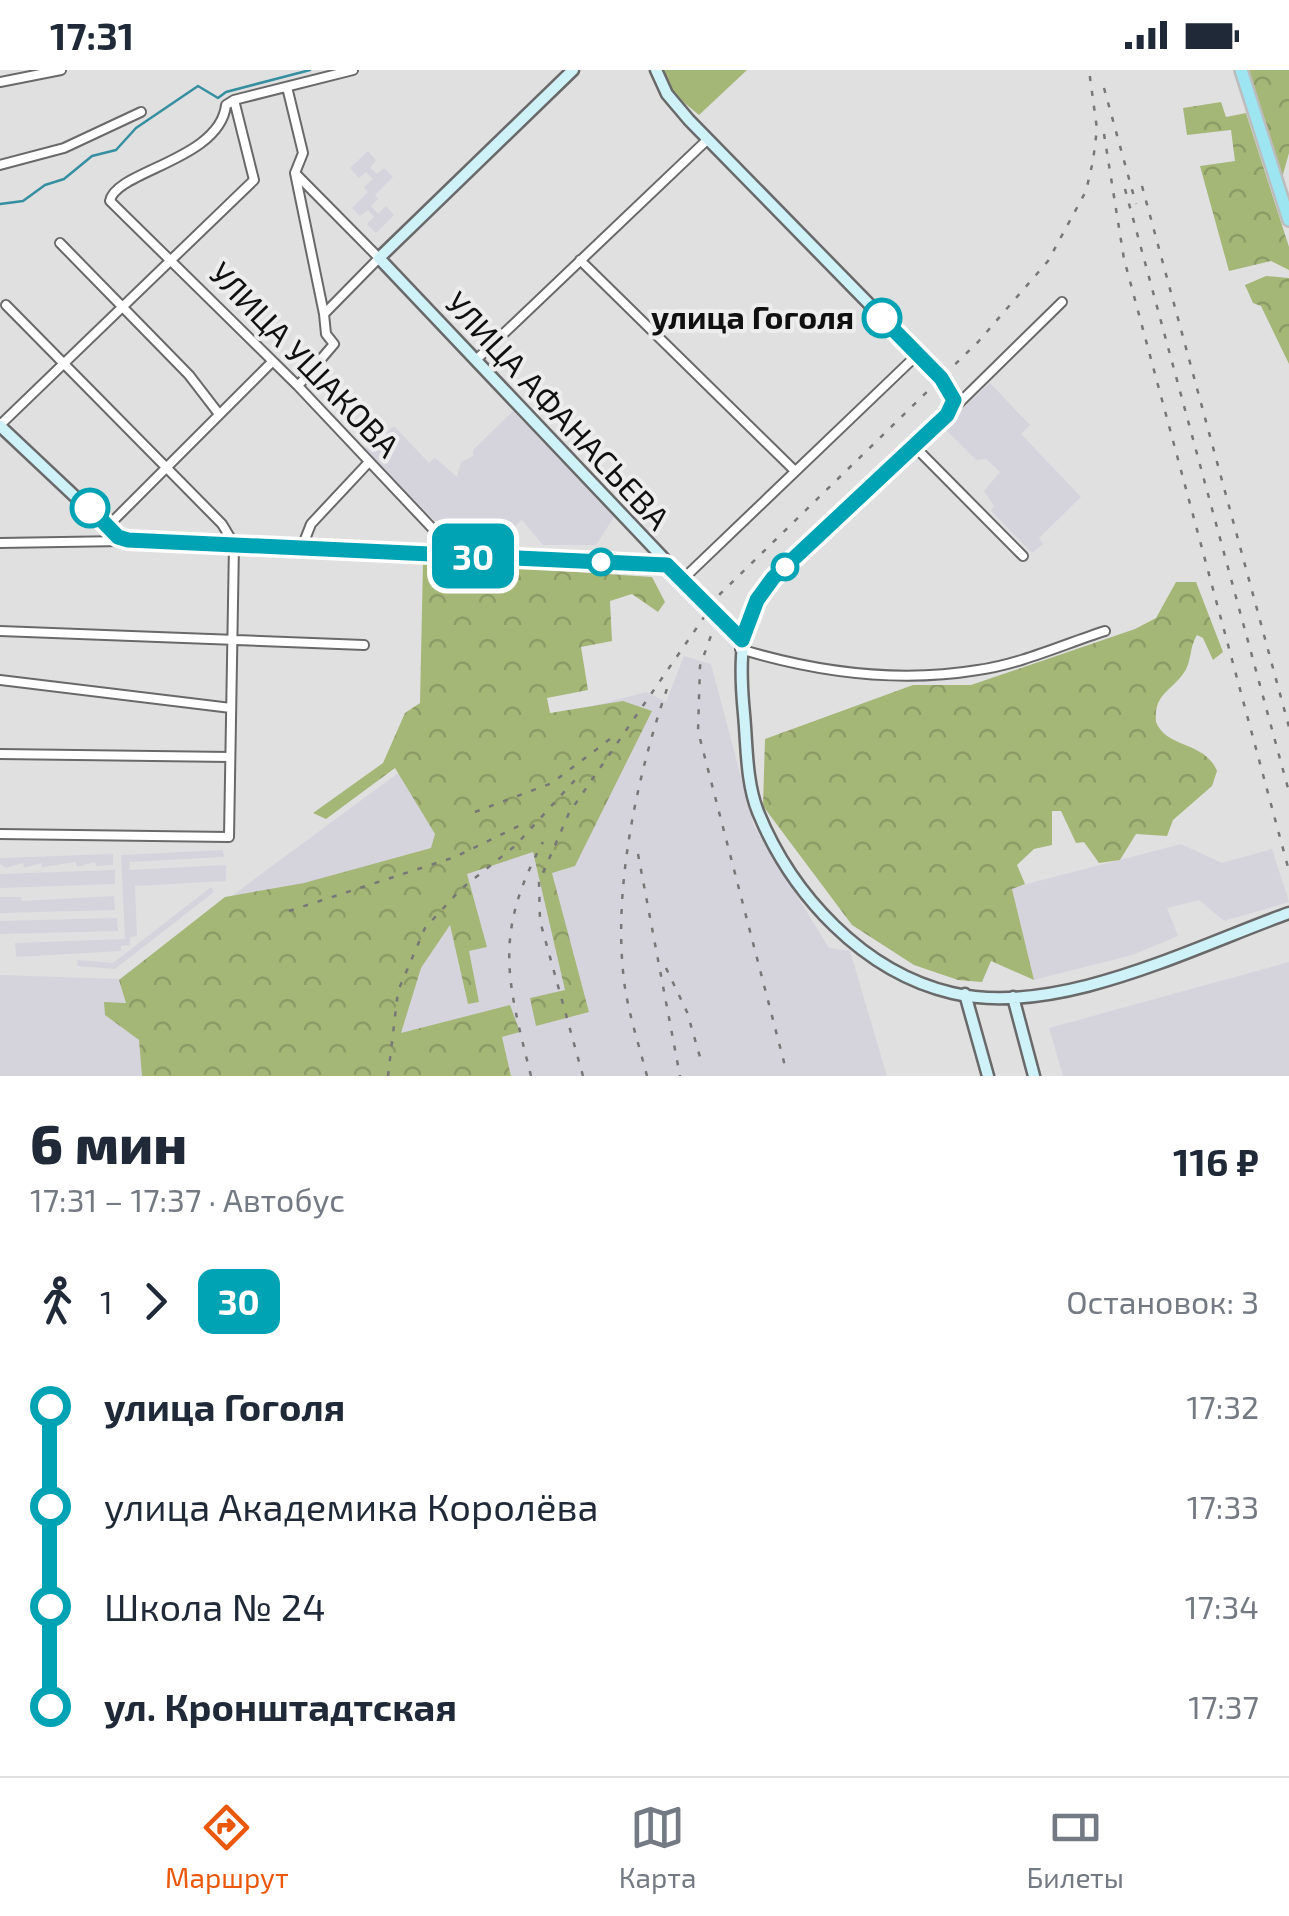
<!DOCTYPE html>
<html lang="ru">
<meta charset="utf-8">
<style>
:root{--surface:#fff;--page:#f2f2f3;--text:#1f2937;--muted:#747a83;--line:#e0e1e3;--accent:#ea580c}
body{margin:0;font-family:"Exo 2",sans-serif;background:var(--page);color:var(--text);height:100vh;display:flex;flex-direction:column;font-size:38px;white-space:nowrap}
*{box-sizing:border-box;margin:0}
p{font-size:32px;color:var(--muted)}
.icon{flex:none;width:55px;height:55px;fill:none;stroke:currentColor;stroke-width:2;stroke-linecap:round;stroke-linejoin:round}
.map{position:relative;height:1006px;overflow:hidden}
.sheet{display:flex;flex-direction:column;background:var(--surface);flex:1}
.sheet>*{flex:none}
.badge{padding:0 20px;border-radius:15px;font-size:35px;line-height:65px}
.map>.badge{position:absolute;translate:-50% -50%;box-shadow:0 0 0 5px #fff}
.legs{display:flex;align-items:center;gap:15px;height:110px;padding:0 30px;font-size:32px}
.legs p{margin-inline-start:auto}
.headline{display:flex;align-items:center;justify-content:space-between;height:170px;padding:0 30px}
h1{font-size:55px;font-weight:800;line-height:75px}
ul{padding:0 30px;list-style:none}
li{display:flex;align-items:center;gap:35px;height:100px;font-size:38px}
li i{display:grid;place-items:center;width:15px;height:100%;margin:0 12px;background:currentColor}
li i::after{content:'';width:25px;height:25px;margin:-12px;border:8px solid;border-radius:50%;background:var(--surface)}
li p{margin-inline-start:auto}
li:first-child i{background:linear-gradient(#0000 50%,currentColor 0)}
li:last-child i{background:linear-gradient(currentColor 50%,#0000 0)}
.status{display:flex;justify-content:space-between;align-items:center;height:70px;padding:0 50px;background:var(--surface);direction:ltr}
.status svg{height:28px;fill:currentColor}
.tabs{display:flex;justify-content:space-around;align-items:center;height:140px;border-top:2px solid var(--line);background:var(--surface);font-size:28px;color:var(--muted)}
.tabs a{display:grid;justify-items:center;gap:5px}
.tabs .selected{color:var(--accent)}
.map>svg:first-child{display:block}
.built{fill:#d5d4dd}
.forest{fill:url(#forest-crowns)}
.park{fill:#a5b777}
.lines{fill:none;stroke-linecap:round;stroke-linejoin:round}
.stream{stroke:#358fa0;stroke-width:2.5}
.street-casing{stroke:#69696a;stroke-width:12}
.secondary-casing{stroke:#69696a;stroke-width:15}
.primary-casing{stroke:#bcbcbc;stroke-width:16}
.street{stroke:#fff;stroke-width:8}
.secondary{stroke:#cef2f8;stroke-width:10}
.primary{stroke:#9ee5f2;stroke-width:11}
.rail{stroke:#777;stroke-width:2.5;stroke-dasharray:5 10;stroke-linecap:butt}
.line-1-casing{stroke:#fff;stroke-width:22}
.line-1{stroke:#00a3b4;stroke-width:15}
.stop-1-dot{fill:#fff;stroke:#00a3b4;stroke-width:5}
.labels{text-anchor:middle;stroke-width:8;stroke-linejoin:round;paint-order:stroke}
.stop-label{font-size:32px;font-weight:bold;fill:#101010;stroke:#ededee;text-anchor:end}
.street-label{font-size:32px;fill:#101010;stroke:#ededee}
</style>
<div class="status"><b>17:31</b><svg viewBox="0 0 49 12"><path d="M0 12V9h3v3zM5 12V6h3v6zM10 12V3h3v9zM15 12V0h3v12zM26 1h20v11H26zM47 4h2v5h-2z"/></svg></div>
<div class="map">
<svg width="1289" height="1006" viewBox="0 0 1289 1006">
<defs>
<pattern id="forest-crowns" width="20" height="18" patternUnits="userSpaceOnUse" patternTransform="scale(2.5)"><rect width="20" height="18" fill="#a5b777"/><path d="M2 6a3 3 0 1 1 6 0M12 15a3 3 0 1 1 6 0" fill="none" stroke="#8d9c66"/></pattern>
</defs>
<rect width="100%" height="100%" fill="#e0e0e1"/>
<!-- built -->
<path class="built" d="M368,81L376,90L370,98L377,104L384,98L393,107L375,125L378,129L371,136L378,144L386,136L394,145L376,163L367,154L374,147L368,140L360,146L352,138L368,122L364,117L373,109L366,102L359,108L350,98Z
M990,313L1030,355L1021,364L1081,427L1039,468L1043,474L1032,483L991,441L994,436L984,421L1000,402L986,389L976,390L943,357Z
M513,341L614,447L596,475H543L522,450L516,456L472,454L470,472L458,473L363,381L394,356L429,393L435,388L457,407L461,392L473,386V380Z
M684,586L711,594L754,756L829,878L850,881L887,1006H0V905L119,909L432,678L646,622L666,632Z
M1181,774L1222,793L1272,779L1289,832L1224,851L1199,830L1167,838L1178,866L1132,885L1034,910L1011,818Z
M223,780L224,787L129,792L130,800L226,795V811L135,816L137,866L130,867V875L121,876V881L16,887L15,873L125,869L121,785Z
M113,784V795L96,796L95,792L77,797L76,792L42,797L41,793L24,798L23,793L6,798L0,794V788Z
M115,800V814L0,818V804Z
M211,817L214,822L115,899L77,896L78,890L113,893Z
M114,826L115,840L0,843V827H21L22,831Z
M117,848L118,861L0,864V851Z
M1289,892V1006H1063L1049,958Z"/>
<!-- forest -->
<path class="forest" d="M1249,0H1289V83L1282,108Z
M1221,32L1226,47L1246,43L1289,177V200L1271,191L1229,201L1200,96L1235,91L1231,60L1187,65L1183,38Z
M1266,206L1289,208V294L1261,236L1253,233L1245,215Z
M423,492L652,507L665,532L658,542L632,524L610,531L612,571L581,577L588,620L547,628L550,643L623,631L652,641L575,796L552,803L589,942L536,956L530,928L565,920L533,782L467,804L487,877L469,881L479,932L468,934L450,855L421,898L401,963L510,935L520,962L502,967L511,1006H142L139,970L105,945L104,932L126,933L119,910L225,827L304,813L431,778L435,764L395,698L326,749L313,743L383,693L405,643L420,633Z
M1176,512H1196L1223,582L1213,590L1203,568L1197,565C1189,577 1192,593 1183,604C1169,623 1154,624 1156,652C1167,679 1205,671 1217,701L1212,716L1173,750L1167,766L1136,764L1120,790L1099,793L1084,772L1076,773L1061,741H1052V775L1034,779L1017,795L1025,814L1012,819L1034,910L991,891L982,912L958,910L914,895L852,855L763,736L765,669L913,615H971L1135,559L1156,548Z"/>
<!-- park -->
<path class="park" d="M661,0H747L699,45L675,25Z"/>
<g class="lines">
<!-- stream -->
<path class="stream" d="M0,134L23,131L45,115L64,109L92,86L116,80L136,58L198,16L218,28L226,22L310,0"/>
<defs>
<path id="street" d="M0,12L61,0
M287,17L303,83L295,103L379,188L324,244L295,103
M234,30L226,35C220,90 115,101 110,131L298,316L449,476L451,485
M234,30L353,0
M0,95L64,78L141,42
M60,173L189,305L219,344
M580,190L795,401
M477,289L707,70
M298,316L334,274L326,264L324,244
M950,342L1062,232
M0,355L254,110L234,30
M914,376L1023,486
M109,455L272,292
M0,473L123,471
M302,477L311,454L369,392
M682,510L918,284
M0,561L364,575
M740,579C816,602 899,613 978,600C1021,594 1064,574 1105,561
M0,610L231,638
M0,684L230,687
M0,764L229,767L234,474L222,454L6,235"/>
<path id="secondary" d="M573,0L379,188L741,570
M656,0L667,24L689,50L918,284C937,304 960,315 947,345L773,508C738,550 739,592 744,644C747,676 746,712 758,742C792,825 863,902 952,923C1057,948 1191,878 1289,843
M0,356L118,467L128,471L667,495
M965,924L988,1006
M1013,927L1034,1006"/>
<path id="primary" d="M1241,0L1289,150"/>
</defs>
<!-- street casing -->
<use href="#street" class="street-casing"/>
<!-- secondary casing -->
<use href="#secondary" class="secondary-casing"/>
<!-- primary casing -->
<use href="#primary" class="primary-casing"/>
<!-- street -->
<use href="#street" class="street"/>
<!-- secondary -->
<use href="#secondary" class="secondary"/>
<!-- primary -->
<use href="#primary" class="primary"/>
<!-- rail -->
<path class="rail" d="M1104,18L1136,134
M1104,64L1124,189L1289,801
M1142,116L1289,657
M1125,119L1289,722
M721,538L700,596L698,661L785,996
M475,742L552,713L614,666
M638,784L680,1006
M289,841L455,787L527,752
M666,898L687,942L702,994
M388,1006L398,921L425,858L461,819L515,776L575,710
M531,1006C507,910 493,864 543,772
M583,1006L540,851L539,812L569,743L720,524L978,272L1048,191L1086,121L1093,91L1097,59L1089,0
M647,1006C638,971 626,937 623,901C614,810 639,698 669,613"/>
</g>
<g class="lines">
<defs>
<path id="line-1" d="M90,438L118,467L128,470L667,495L742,570L757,530L773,508L947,345L954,330L941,308L882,248"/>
</defs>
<!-- line-1 casing -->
<use href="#line-1" class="line-1-casing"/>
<!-- line-1 -->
<use href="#line-1" class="line-1"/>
</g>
<!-- markers -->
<g class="stop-1-dot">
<circle cx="882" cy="248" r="18"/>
<circle cx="90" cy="438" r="18"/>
<circle cx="601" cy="492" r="12"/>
<circle cx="785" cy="497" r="12"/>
</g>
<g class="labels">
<!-- stop labels -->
<g class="stop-label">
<text x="854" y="259">улица Гоголя</text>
</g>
<!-- street labels -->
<g class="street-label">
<text transform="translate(304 290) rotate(46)" y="11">УЛИЦА УШАКОВА</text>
<text transform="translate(557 341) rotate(47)" y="11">УЛИЦА АФАНАСЬЕВА</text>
</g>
</g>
</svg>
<b class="badge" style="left:473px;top:486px;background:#00a3b4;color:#fff">30</b>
</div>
<section class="sheet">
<div class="headline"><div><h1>6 мин</h1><p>17:31 – 17:37 · Автобус</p></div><b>116 ₽</b></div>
<div class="legs"><svg class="icon" aria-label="walk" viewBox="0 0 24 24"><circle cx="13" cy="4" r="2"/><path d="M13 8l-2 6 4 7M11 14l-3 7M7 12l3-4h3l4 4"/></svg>1<svg class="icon" aria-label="forward" viewBox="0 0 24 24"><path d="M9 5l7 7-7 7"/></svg><b class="badge" style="background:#00a3b4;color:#fff">30</b><p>Остановок: 3</p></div>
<ul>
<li><i style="color:#00a3b4"></i><b>улица Гоголя</b><p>17:32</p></li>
<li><i style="color:#00a3b4"></i><span>улица Академика Королёва</span><p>17:33</p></li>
<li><i style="color:#00a3b4"></i><span>Школа № 24</span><p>17:34</p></li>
<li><i style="color:#00a3b4"></i><b>ул. Кронштадтская</b><p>17:37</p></li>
</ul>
</section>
<nav class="tabs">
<a class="selected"><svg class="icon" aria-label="directions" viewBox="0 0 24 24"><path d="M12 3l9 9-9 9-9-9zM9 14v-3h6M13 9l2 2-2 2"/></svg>Маршрут</a>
<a><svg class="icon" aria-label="map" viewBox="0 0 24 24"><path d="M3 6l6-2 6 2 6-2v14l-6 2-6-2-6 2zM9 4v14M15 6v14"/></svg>Карта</a>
<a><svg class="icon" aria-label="tickets" viewBox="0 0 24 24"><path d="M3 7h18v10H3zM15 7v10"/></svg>Билеты</a>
</nav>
